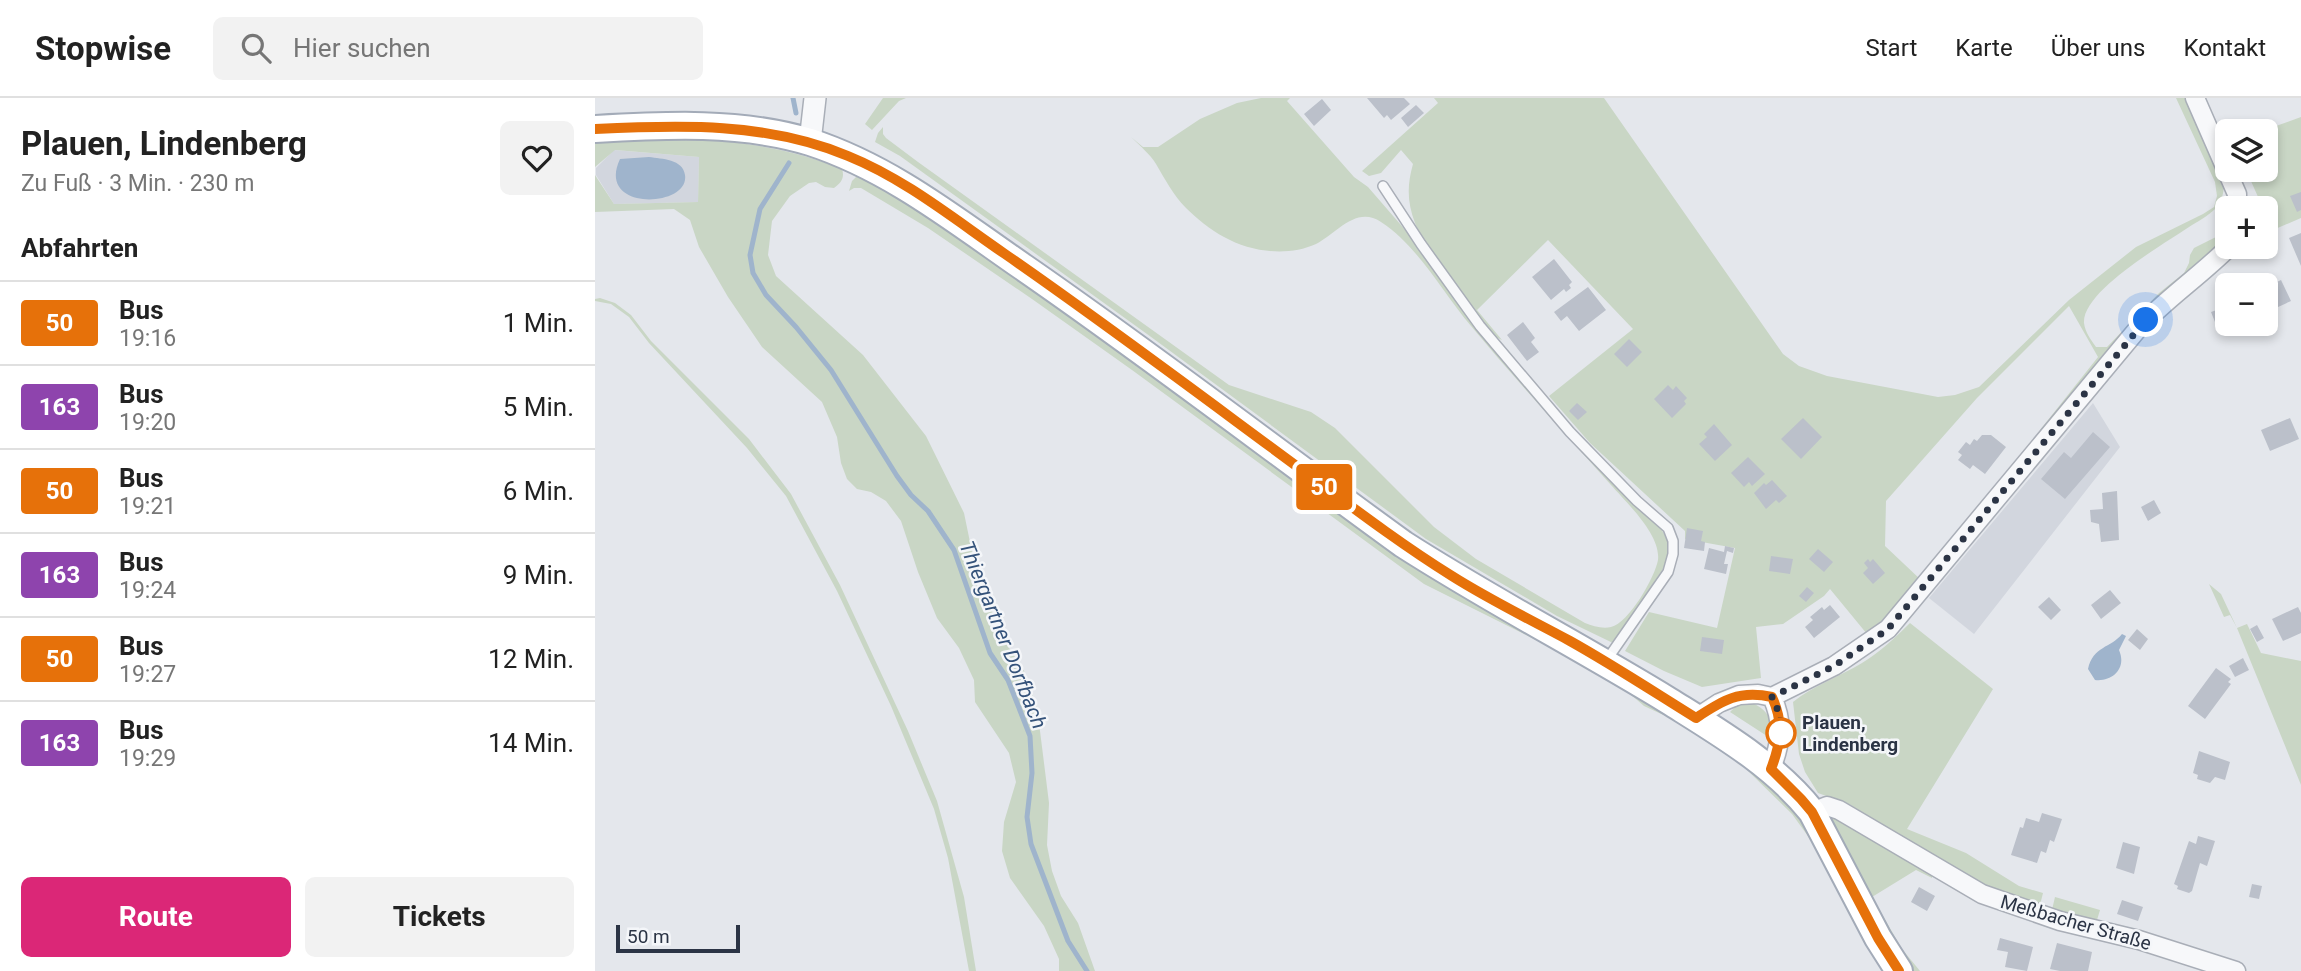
<!DOCTYPE html>
<html lang="de">
<meta charset="utf-8">
<style>
:root{--surface:#fff;--page:#f2f2f2;--text:#222;--muted:#767676;--line:#e0e0e0;--accent:#db2777}
body{margin:0;font-family:Roboto,sans-serif;background:var(--page);color:var(--text);height:100vh;display:flex;flex-direction:column;font-size:26px;white-space:nowrap}
*{box-sizing:border-box;margin:0}
p{font-size:23px;color:var(--muted)}
.icon{flex:none;width:38px;height:38px;fill:none;stroke:currentColor;stroke-width:2;stroke-linecap:round;stroke-linejoin:round}
.map{position:relative;flex:1;overflow:hidden}
.side{display:flex;flex-direction:column;background:var(--surface);width:595px}
.side>*{flex:none}
.badge{padding:0 14px;border-radius:5px;font-size:24px;line-height:46px}
.fabs{position:absolute;left:1620px;top:21px;display:grid;gap:14px}
.fabs a{display:grid;place-items:center;width:63px;height:63px;border-radius:10px;background:var(--surface);box-shadow:0 4px 10px #0003;font-size:35px}
.scale{position:absolute;left:21px;bottom:18px;width:124px;box-sizing:border-box;padding-left:7px;border:4px solid #2b3445;border-top:0;font-size:19px;line-height:24px;white-space:nowrap;color:#2b3445;-webkit-text-stroke:5px #f4f6f9;paint-order:stroke}
.you{position:absolute;width:35px;height:35px;margin:-18px;border:5px solid #fff;border-radius:50%;background:#1a73e8;box-shadow:0 0 0 10px #1a73e833}
.map>.badge{position:absolute;translate:-50% -50%;box-shadow:0 0 0 4px #fff}
h2{padding:0 21px;font-size:26px;line-height:63px}
.round{display:grid;place-items:center;flex:none;width:74px;height:74px;border-radius:10px;background:var(--page)}
.headline{display:flex;align-items:center;justify-content:space-between;height:119px;padding:0 21px}
h1{font-size:33px;font-weight:700;line-height:52px}
.button{display:flex;gap:14px;margin-top:auto;padding:14px 21px}
.button a{flex:1;height:80px;border-radius:10px;background:var(--accent);color:#fff;font-size:28px;font-weight:700;line-height:80px;text-align:center}
.button a+a{background:var(--page);color:var(--text)}
ul{padding:0;list-style:none}
li{display:flex;align-items:center;gap:21px;height:84px;padding:0 21px;border-top:2px solid var(--line)}
li div{flex:1}
li b{display:block;font-size:26px}
li em{font-style:normal}
li .badge{min-width:77px;font-weight:700;text-align:center}
header{display:flex;align-items:center;gap:42px;box-sizing:border-box;height:98px;padding:0 35px;background:var(--surface);border-bottom:2px solid var(--line)}
header strong{font-size:33px}
nav{display:flex;gap:38px;margin-inline-start:auto;font-size:24px}
.search{width:490px;height:63px;background:var(--page);display:flex;align-items:center;gap:18px;box-sizing:border-box;padding:0 24px;border-radius:10px;color:var(--muted);font-size:26px}
main{display:flex;flex:1;min-height:0}
.map>svg:first-child{display:block}
.built{fill:#d2d6de}
.green{fill:#c9d6c5}
.water{fill:#9fb4cc}
.lines{fill:none;stroke-linecap:round;stroke-linejoin:round}
.stream{stroke:#9fb4cc;stroke-width:5}
.building{fill:#bbc0ca}
.service-casing{stroke:#a9aeb7;stroke-width:12}
.minor-casing{stroke:#a9aeb7;stroke-width:21}
.tertiary-casing{stroke:#a9aeb7;stroke-width:24}
.primary-casing{stroke:#a3abb8;stroke-width:30}
.service{stroke:#f7f8fa;stroke-width:9}
.minor{stroke:#f7f8fa;stroke-width:18}
.tertiary{stroke:#f7f8fa;stroke-width:21}
.primary{stroke:#fff;stroke-width:26}
.line-casing{stroke:#fff;stroke-width:16}
.line{stroke:#e6710a;stroke-width:10}
.walk{stroke:#2b3445;stroke-width:7;stroke-dasharray:0 12.6}
.stop-dot{fill:#fff;stroke:#e6710a;stroke-width:3.5}
.labels{text-anchor:middle;stroke-width:5;stroke-linejoin:round;paint-order:stroke}
.stop-label{font-size:19px;font-weight:bold;fill:#2b3445;stroke:#f4f6f9;text-anchor:start}
.street-label{font-size:19px;fill:#2b3445;stroke:#f4f6f9}
.water-label{font-size:21px;font-style:italic;fill:#34527a;stroke:#f4f6f9}
</style>
<header>
<strong>Stopwise</strong>
<div class="search"><svg class="icon" aria-label="search" viewBox="0 0 24 24"><circle cx="10" cy="10" r="6"/><path d="M15 15l6 6"/></svg>Hier suchen</div>
<nav><a>Start</a><a>Karte</a><a>Über uns</a><a>Kontakt</a></nav>
</header>
<main>
<section class="side">
<div class="headline"><div><h1>Plauen, Lindenberg</h1><p>Zu Fuß · 3 Min. · 230 m</p></div><a class="round"><svg class="icon" aria-label="heart" viewBox="0 0 24 24"><path d="M12 20l-8-8c-3-5 5-10 8-4 3-6 11-1 8 4z"/></svg></a></div>
<h2>Abfahrten</h2>
<ul>
<li><span class="badge" style="background:#e6710a;color:#fff">50</span><div><b>Bus</b><p>19:16</p></div><em>1 Min.</em></li>
<li><span class="badge" style="background:#8e44ad;color:#fff">163</span><div><b>Bus</b><p>19:20</p></div><em>5 Min.</em></li>
<li><span class="badge" style="background:#e6710a;color:#fff">50</span><div><b>Bus</b><p>19:21</p></div><em>6 Min.</em></li>
<li><span class="badge" style="background:#8e44ad;color:#fff">163</span><div><b>Bus</b><p>19:24</p></div><em>9 Min.</em></li>
<li><span class="badge" style="background:#e6710a;color:#fff">50</span><div><b>Bus</b><p>19:27</p></div><em>12 Min.</em></li>
<li><span class="badge" style="background:#8e44ad;color:#fff">163</span><div><b>Bus</b><p>19:29</p></div><em>14 Min.</em></li>
</ul>
<div class="button"><a>Route</a><a>Tickets</a></div>
</section>
<div class="map">
<svg width="1706" height="873" viewBox="0 0 1706 873">
<rect width="100%" height="100%" fill="#e4e7ec"/>
<!-- built -->
<path class="built" d="M19,52L104,59L103,104L19,106L1,77V70Z
M1498,305L1525,349L1379,536L1334,500Z"/>
<!-- green -->
<path class="green" d="M288,0H311L304,3L277,32L270,26Z
M666,0H695L692,3L759,79L773,89L825,149L878,226L1057,419C1071,437 1078,445 1070,468L1018,545L962,518L831,441L552,236L305,58L280,44L283,35L288,29V36L291,40L323,64L634,287L716,314L740,330L839,429L881,461L990,525C998,528 1007,531 1016,529C1034,525 1060,479 1063,462C1066,437 1032,405 1016,387C969,335 921,282 876,228C847,194 824,149 786,124C761,107 741,136 721,146C692,159 656,154 629,139C616,132 601,120 591,110C578,97 570,81 561,66C555,56 545,48 536,39L548,49H563L605,21L642,5Z
M839,0H1009L1188,256L1204,268L1232,278L1343,299L1360,297L1384,289L1474,202L1541,149L1608,116L1619,109L1622,98L1620,84L1581,0H1593L1628,81C1630,91 1628,102 1620,111C1613,118 1602,124 1594,129C1569,146 1487,193 1489,225C1490,234 1496,242 1501,249H1512L1564,195L1589,175L1594,165L1595,157L1599,150L1627,136L1633,128V133L1624,151L1549,214L1500,267L1449,332H1445L1503,259L1474,208L1382,300L1291,403L1290,448L1326,482L1302,510L1272,536L1235,491L1229,498L1188,526L1161,529L1166,580L1107,589L1069,573L1030,553L1054,514L1122,530L1140,450L1090,441V433L995,345L954,298L1038,231L953,142L882,212L907,242C889,236 827,144 820,125C812,104 812,87 818,66L806,52L786,75L774,78L767,73L843,5Z
M1706,19V120L1678,132L1671,117V110H1668L1651,72H1671V33H1667Z
M71,38C131,42 191,48 247,71C250,80 246,85 239,90L230,89L221,84L214,85L195,98L177,123L173,157L181,178L268,257L331,338L369,415L382,478L409,542L429,573L442,609L454,705L452,747L457,773L466,798L483,825L500,873H464V861L449,828L415,780L407,753L409,724L421,684L414,655L380,604L379,582L364,550L342,520L323,474L306,423L291,403L276,394L262,391L252,381L246,365L242,339L227,304L167,249L133,199L104,149L95,122L79,111L0,114V77L19,106L103,104L104,59L20,52L0,69V40Z
M261,79H266L298,93L1056,600L1194,699L1289,873L1260,827L1223,752L1197,716L1147,667L1077,621L1049,608L1027,589L973,558L829,486L537,272L437,201L333,130L266,90H259L254,93L257,83Z
M5,200L20,205L36,217L56,243L154,341L196,396L245,487L313,633L342,703L369,799L381,873H374L353,760L339,711L296,608L242,493L191,398L152,350L54,245L34,219L16,206L0,203V201Z
M1614,486L1626,496L1642,530L1652,526L1666,555L1706,563V687L1642,530L1635,517L1629,519Z
M1315,525L1398,591L1312,731L1371,755L1424,788L1448,795L1444,811L1390,793L1290,730L1256,707L1223,695L1210,674L1204,656L1198,604C1219,587 1244,579 1267,565C1285,554 1300,540 1315,525Z
M1154,604C1170,609 1182,623 1175,640L1135,614L1142,607Z
M1241,717L1337,772V780L1321,772L1277,799L1307,851L1325,873H1316L1233,723L1235,719Z
M1460,799L1505,812L1502,822L1494,824L1456,816Z"/>
<!-- water -->
<path class="water" d="M54,59C67,61 88,61 90,77C95,110 0,114 25,61Z
M1527,536L1531,538L1524,552C1532,570 1518,584 1500,582L1493,571C1498,548 1516,550 1527,536Z"/>
<g class="lines">
<!-- stream -->
<path class="stream" d="M198,0L201,15
M194,65L165,111L155,157L158,175L171,197L201,229L236,272L302,378L316,397L333,413L359,452L395,555L413,582L435,638L437,675L432,719L436,746L473,843L492,873"/>
</g>
<!-- building -->
<path class="building" d="M772,0H809L815,6L796,22L792,17L789,20Z
M727,1L736,12L719,28L709,16Z
M821,7L829,15L813,29L806,20Z
M1706,94V112L1702,114L1695,98Z
M1706,135V168L1694,140Z
M959,161L977,184L974,187L976,190L971,194L969,191L956,202L937,179Z
M1686,182L1696,203L1672,214L1671,189Z
M993,189L1011,212L984,233L972,218L966,223L959,214Z
M1633,208V226H1644L1624,234L1616,214Z
M928,224L940,240L936,244L944,254L932,263L912,237Z
M1034,241L1047,254L1032,269L1019,256Z
M1073,287L1078,292L1081,288L1092,300L1089,303L1091,306L1077,320L1059,301Z
M982,305L992,314L983,322L974,313Z
M1208,320L1227,339L1206,361L1186,341Z
M1695,320L1704,341L1675,353L1666,332Z
M1119,326L1137,347L1120,363L1104,346L1112,339L1109,336Z
M1498,334L1515,349L1470,401L1446,381L1469,354L1476,360Z
M1387,337H1396L1411,349L1390,376L1378,367L1375,371L1363,362L1367,357L1363,354L1371,344L1375,347L1379,341L1382,343Z
M1153,359L1170,376L1157,388L1154,384L1149,389L1136,375Z
M1177,382L1192,398L1184,405L1181,402L1171,411L1159,395L1169,385L1171,387Z
M1522,393L1524,442L1506,444L1504,426L1496,424L1495,412L1508,411L1507,395Z
M1559,402L1566,415L1553,423L1546,409Z
M1092,430L1108,433L1106,443L1110,444L1109,453L1089,450Z
M1130,448L1139,450L1138,455L1132,453L1129,466H1133L1131,476L1109,471L1114,450L1129,454Z
M1223,451L1238,464L1229,474L1214,461Z
M1176,458L1198,461L1195,476L1174,473Z
M1273,461L1275,464L1278,461L1290,475L1278,486L1268,475L1273,470L1269,465Z
M1212,489L1219,495L1211,504L1204,498Z
M1515,492L1526,505L1506,521L1496,507Z
M1454,499L1466,512L1456,522L1443,509Z
M1235,507L1245,519L1219,540L1210,529L1218,522L1215,519L1227,509L1229,512Z
M1703,509L1706,515V535L1688,543L1677,521Z
M1662,527L1669,540L1662,544L1655,531Z
M1542,531L1553,541L1545,552L1533,542Z
M1107,539L1129,542L1127,556L1105,553Z
M1648,560L1654,572L1640,579L1634,568Z
M1621,570L1636,581L1633,584L1636,586L1610,621L1593,608Z
M1604,653L1635,664L1630,682L1620,679L1615,685L1602,681L1603,677L1598,675Z
M1447,715L1467,721L1459,744L1455,742L1451,755L1446,753L1442,765L1416,757L1425,729L1428,730L1431,720L1444,724Z
M1603,738L1620,743L1612,768L1605,765L1597,793L1594,795L1582,791L1583,788L1579,786L1594,743L1601,746Z
M1528,744L1545,749L1539,776L1521,770Z
M1657,786L1667,788L1664,801L1654,799Z
M1324,789L1340,798L1332,813L1316,804Z
M1527,802L1548,809L1543,823L1522,816Z
M1405,840L1438,849L1432,873L1410,869L1413,854L1402,852Z
M1462,845L1497,854L1493,873H1465L1455,871Z"/>
<g class="lines">
<defs>
<path id="service" d="M788,88L826,146L885,228L975,334L1042,403L1073,430L1078,443V456L1073,474L1011,563"/>
<path id="minor" d="M1600,0L1642,96V110
M1101,620L1124,605L1144,597L1163,596L1177,599L1239,568L1293,531L1541,233C1569,202 1604,179 1634,149
M1176,671C1186,645 1189,625 1177,599
M1217,714L1232,708L1244,712L1387,796L1465,823L1544,842L1641,873"/>
<path id="tertiary" d="M215,44L220,0"/>
<path id="primary" d="M0,31C71,27 146,23 215,44C295,70 360,122 428,169C557,258 681,354 808,446C895,502 986,549 1074,603C1125,635 1180,667 1217,714L1283,840L1304,873"/>
</defs>
<!-- service casing -->
<use href="#service" class="service-casing"/>
<!-- minor casing -->
<use href="#minor" class="minor-casing"/>
<!-- tertiary casing -->
<use href="#tertiary" class="tertiary-casing"/>
<!-- primary casing -->
<use href="#primary" class="primary-casing"/>
<!-- service -->
<use href="#service" class="service"/>
<!-- minor -->
<use href="#minor" class="minor"/>
<!-- tertiary -->
<use href="#tertiary" class="tertiary"/>
<!-- primary -->
<use href="#primary" class="primary"/>
</g>
<g class="lines">
<defs>
<path id="line" d="M0,31C85,27 172,24 253,58C310,81 359,121 410,156C517,230 621,309 726,386C769,418 812,450 857,478C895,502 936,522 975,543C1018,567 1059,594 1101,620C1128,602 1144,592 1177,599C1189,625 1186,645 1176,671L1206,701L1217,714L1283,840L1304,873"/>
</defs>
<!-- line casing -->
<use href="#line" class="line-casing"/>
<!-- line -->
<use href="#line" class="line"/>
<!-- walk -->
<path class="walk" d="M1186,635L1185,617L1177,599L1239,568L1293,531L1551,222"/>
</g>
<!-- markers -->
<circle class="stop-dot" cx="1186" cy="635" r="14"/>
<g class="labels">
<!-- stop labels -->
<g class="stop-label">
<text x="1207" y="631">Plauen,<tspan x="1207" dy="22">Lindenberg</tspan></text>
</g>
<!-- street labels -->
<g class="street-label">
<text transform="translate(1481 824) rotate(16)" y="7">Meßbacher Straße</text>
</g>
<!-- water labels -->
<g class="water-label">
<text transform="translate(408 537) rotate(68)" y="7">Thiergartner Dorfbach</text>
</g>
</g>
</svg>
<div class="fabs">
<a><svg class="icon" aria-label="layers" viewBox="0 0 24 24"><path d="M12 4l9 5-9 5-9-5zM3 14l9 5 9-5"/></svg></a>
<a>+</a>
<a>−</a>
</div>
<div class="scale">50 m</div>
<div class="you" style="left:1551px;top:222px"></div>
<b class="badge" style="left:729px;top:389px;background:#e6710a;color:#fff">50</b>
</div>
</main>
